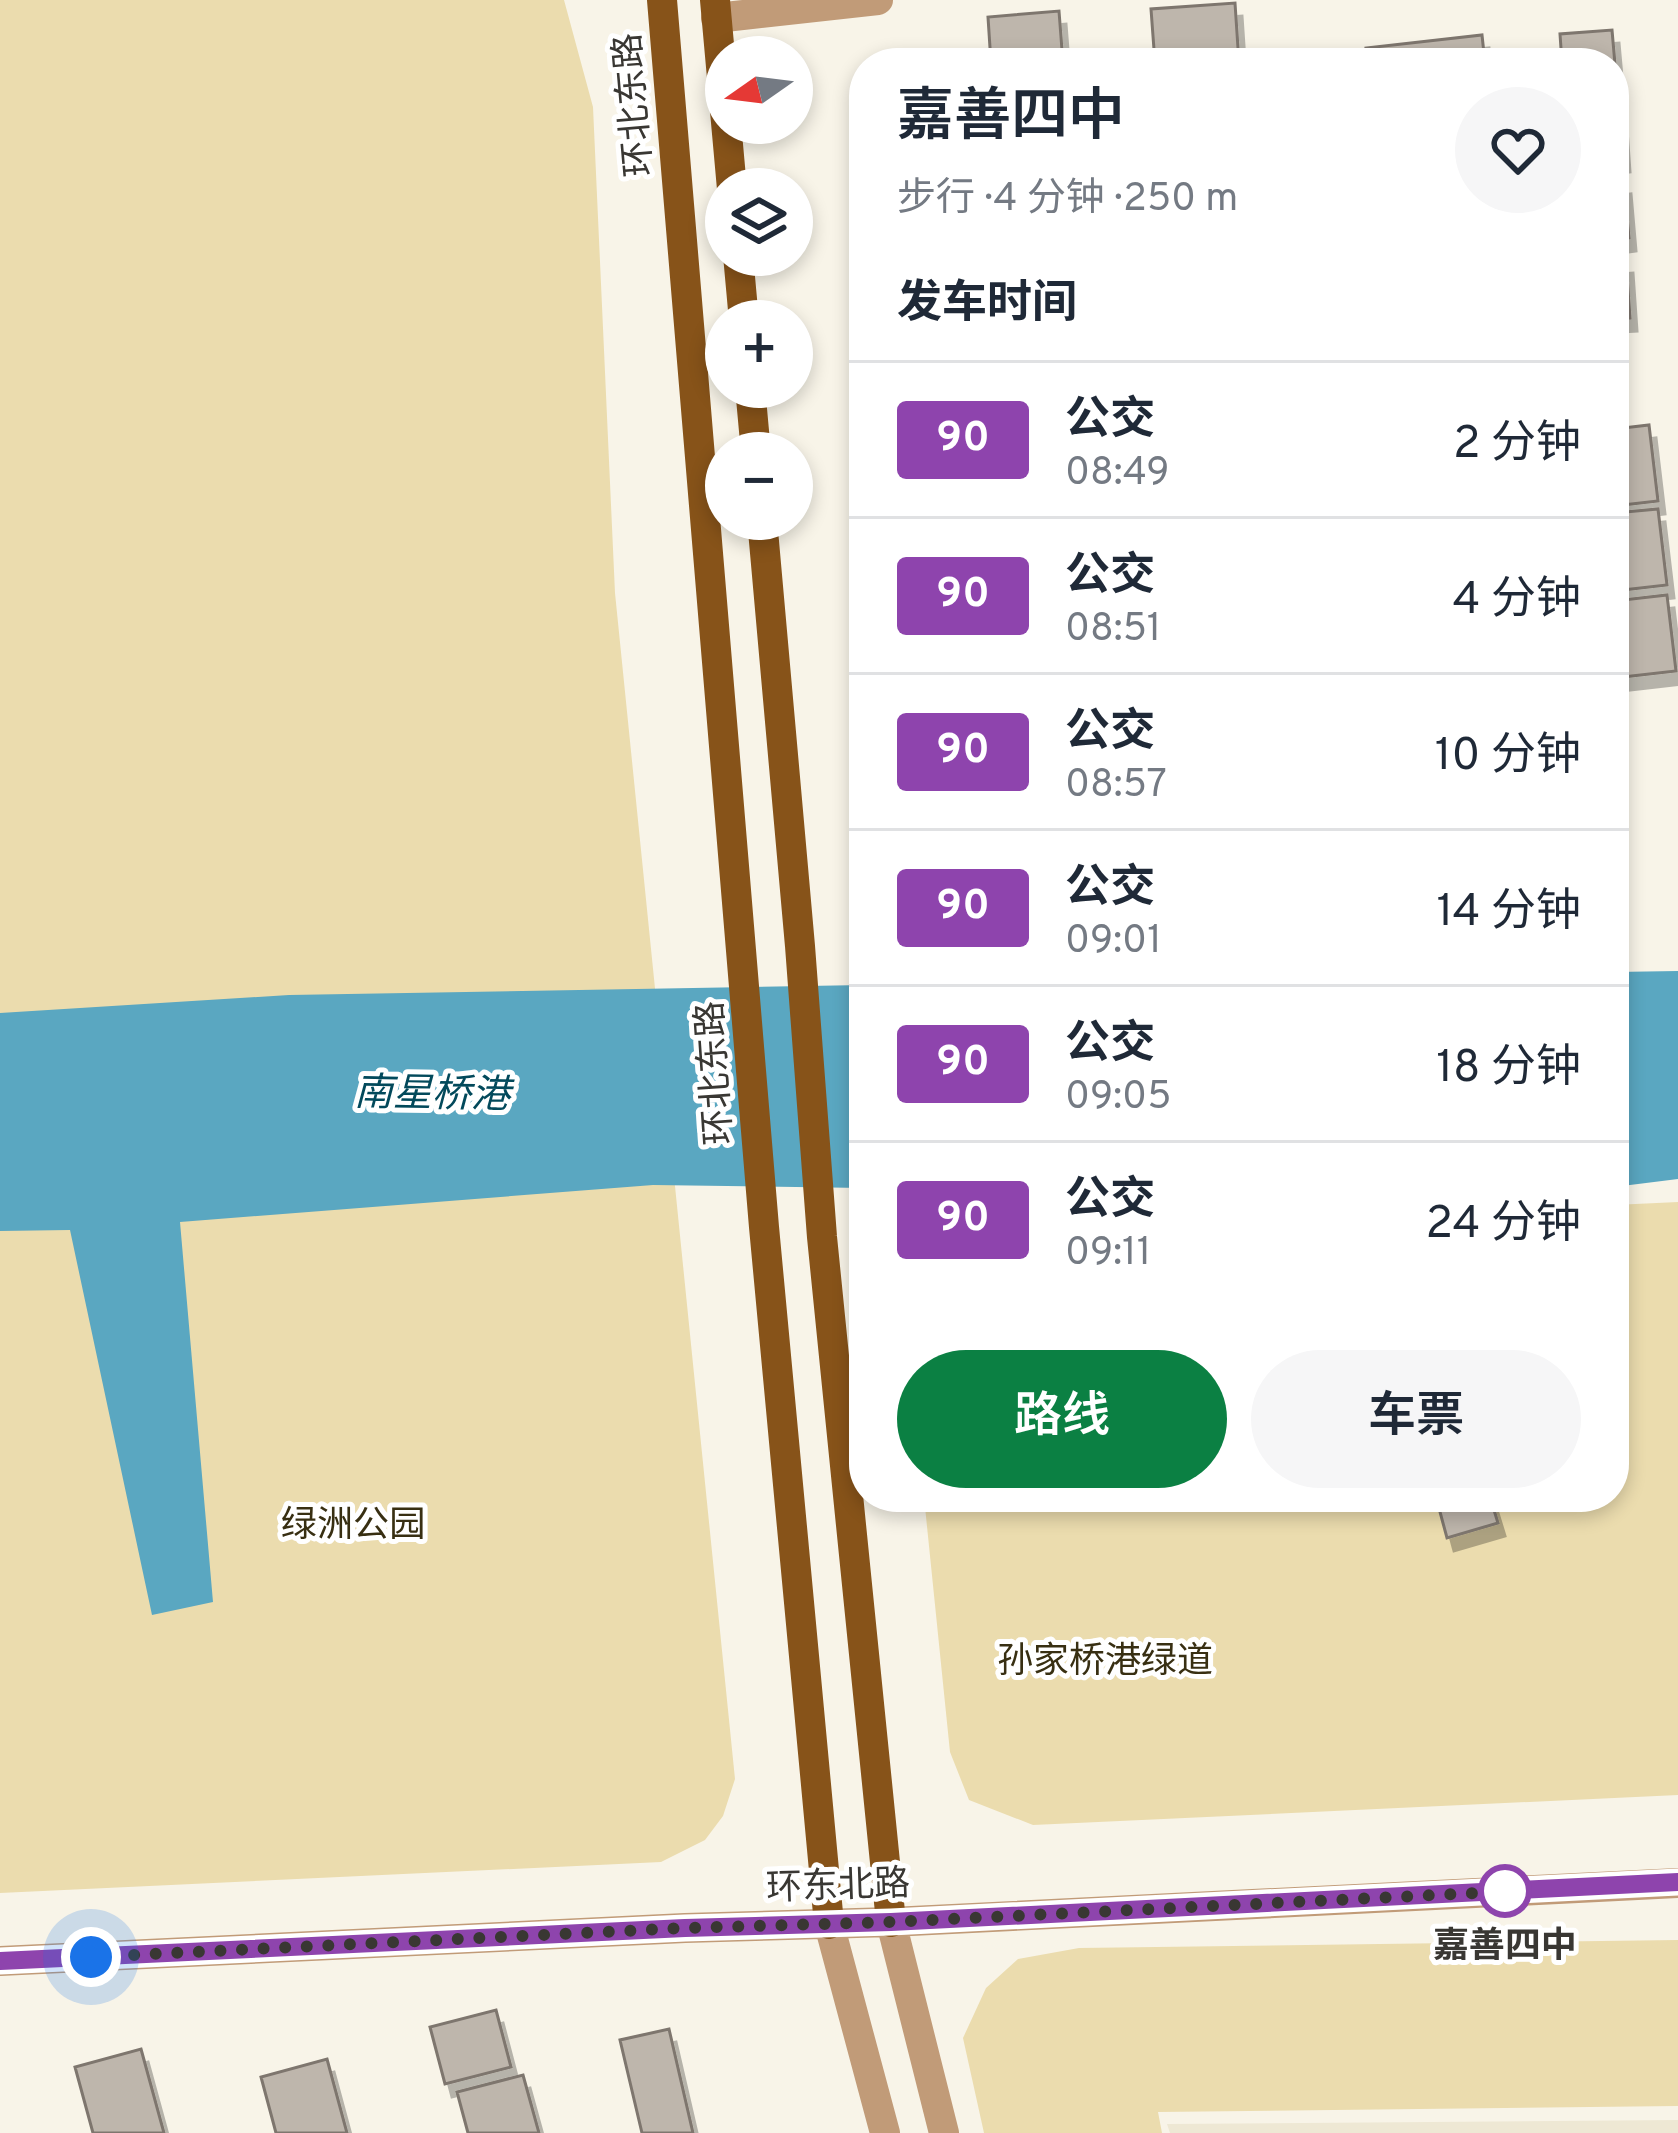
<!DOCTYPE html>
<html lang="zh">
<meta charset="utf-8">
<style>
:root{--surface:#fff;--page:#f6f6f7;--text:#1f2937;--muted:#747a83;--line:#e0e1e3;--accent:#0b8043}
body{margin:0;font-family:Overpass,"Noto Sans SC",sans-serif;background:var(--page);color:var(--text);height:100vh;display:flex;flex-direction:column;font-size:45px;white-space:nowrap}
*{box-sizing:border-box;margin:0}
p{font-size:39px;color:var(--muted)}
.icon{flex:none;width:66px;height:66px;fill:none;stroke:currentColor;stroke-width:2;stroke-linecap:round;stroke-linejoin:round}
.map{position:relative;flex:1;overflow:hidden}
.sheet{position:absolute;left:849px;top:48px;width:780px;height:1464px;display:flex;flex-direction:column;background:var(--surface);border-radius:48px;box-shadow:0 6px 18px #0003}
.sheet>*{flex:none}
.badge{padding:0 24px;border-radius:9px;font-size:42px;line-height:78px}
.needle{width:78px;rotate:256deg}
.controls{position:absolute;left:705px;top:36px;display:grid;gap:24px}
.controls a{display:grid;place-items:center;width:108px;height:108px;border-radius:50%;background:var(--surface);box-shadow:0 6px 18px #0003;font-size:60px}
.you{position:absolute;width:60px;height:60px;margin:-30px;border:9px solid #fff;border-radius:50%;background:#1a73e8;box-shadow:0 0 0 18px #1a73e833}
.map>.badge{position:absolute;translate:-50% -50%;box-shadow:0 0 0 6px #fff}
h2{padding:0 48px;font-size:45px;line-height:108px}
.round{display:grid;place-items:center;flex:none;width:126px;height:126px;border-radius:63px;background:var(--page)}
.headline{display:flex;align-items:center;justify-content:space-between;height:204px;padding:0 48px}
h1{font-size:57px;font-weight:600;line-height:90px}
.button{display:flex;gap:24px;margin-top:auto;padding:24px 48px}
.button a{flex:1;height:138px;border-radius:72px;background:var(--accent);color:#fff;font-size:48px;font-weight:600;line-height:138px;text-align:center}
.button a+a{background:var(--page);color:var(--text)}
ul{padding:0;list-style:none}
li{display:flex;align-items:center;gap:36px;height:156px;padding:0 48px;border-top:3px solid var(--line)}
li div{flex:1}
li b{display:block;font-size:45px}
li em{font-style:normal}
li .badge{min-width:132px;font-weight:700;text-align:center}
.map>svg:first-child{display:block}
.built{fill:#eee8d4}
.green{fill:#ebdcae}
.water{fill:#5aa7c1}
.building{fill:#beb6ac;stroke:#7e766e;stroke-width:3;filter:url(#shadow)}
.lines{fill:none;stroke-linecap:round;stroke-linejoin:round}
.minor{stroke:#c19b78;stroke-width:30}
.major{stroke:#875319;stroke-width:30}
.line-casing{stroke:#fff;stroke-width:27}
.line{stroke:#8e44ad;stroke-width:18}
.walk{stroke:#393733;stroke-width:12;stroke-dasharray:0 21.6}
.stop-dot{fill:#fff;stroke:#8e44ad;stroke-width:6}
.labels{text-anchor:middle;stroke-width:10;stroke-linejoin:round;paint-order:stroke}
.street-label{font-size:36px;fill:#393733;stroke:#fff}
.park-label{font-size:36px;fill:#382f12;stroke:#fff}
.stop-label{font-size:36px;font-weight:bold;fill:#393733;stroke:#fff}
.water-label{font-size:39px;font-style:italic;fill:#02495b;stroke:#fff}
</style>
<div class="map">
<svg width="1678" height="2133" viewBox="0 0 1678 2133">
<defs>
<filter id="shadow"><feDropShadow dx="7" dy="13" stdDeviation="0" flood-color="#0004"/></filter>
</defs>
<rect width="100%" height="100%" fill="#f8f4e8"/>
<!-- built -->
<path class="built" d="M1678,2120V2133H1170L1167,2124Z"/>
<!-- green -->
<path class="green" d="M0,0H564L593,107L615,593L735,1779L723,1816L705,1840L661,1862L0,1893Z
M1678,1202V1795L1033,1825L969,1800L950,1752L924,1497H1614V1205Z
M1678,1940V2106L1158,2112L1162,2133H984L963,2038L986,1988L1018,1959L1079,1948Z"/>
<!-- water -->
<path class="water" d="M1678,971V1179L1614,1187V972Z
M864,985V1188L653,1185L180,1222L213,1602L152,1615L70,1230L0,1231V1013L289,995Z"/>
<!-- building -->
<path class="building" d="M1235,3L1239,63H1155L1151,9Z
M1059,11L1063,63H991L988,17Z
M1612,30L1617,87H1614V63H1562L1560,34Z
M1482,35L1485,63H1368L1366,48Z
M1614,102H1619L1623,159L1614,160Z
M1624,181L1629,238L1614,240V182Z
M1626,260L1630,318L1614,319V261Z
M1649,425L1658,501L1614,506V429Z
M1658,509L1667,585L1614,591V513Z
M1667,595L1676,671L1614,678V601Z
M1436,1497H1490L1498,1523L1447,1538Z
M496,2010L511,2067L445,2084L430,2027Z
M669,2029L693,2133H642L620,2040Z
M141,2049L164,2133H93L75,2067Z
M327,2059L347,2133H276L261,2077Z
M523,2075L539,2133H468L457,2092Z"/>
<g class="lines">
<!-- minor -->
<path class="minor" d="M716,18L878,0
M891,1922L944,2133
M829,1924L885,2133
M0,1961L685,1928L891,1922L1678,1883"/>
<!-- major -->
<path class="major" d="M662,0L764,1227L829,1924
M715,0L732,189
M738,255L744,321
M750,387L756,453
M762,519L800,946L822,1237L891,1922"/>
</g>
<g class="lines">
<defs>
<path id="line" d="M0,1961L685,1928L891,1922L1678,1882"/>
</defs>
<!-- line casing -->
<use href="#line" class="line-casing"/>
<!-- line -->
<use href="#line" class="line"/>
<!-- walk -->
<path class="walk" d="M91,1957L685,1928L891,1922L1517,1891H1505"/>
</g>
<!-- markers -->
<circle class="stop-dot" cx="1505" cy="1891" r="24"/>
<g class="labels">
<!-- street labels -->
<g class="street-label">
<text transform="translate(632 105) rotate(-95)" y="13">环北东路</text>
<text transform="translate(713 1073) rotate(-94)" y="13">环北东路</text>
<text transform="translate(838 1884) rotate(-2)" y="13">环东北路</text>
</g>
<!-- park labels -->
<g class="park-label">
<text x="353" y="1536">绿洲公园</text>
<text x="1105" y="1672">孙家桥港绿道</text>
</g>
<!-- stop labels -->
<g class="stop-label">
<text x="1505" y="1957">嘉善四中</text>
</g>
<!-- water labels -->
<g class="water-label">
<text transform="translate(432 1092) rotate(1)" y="14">南星桥港</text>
</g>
</g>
</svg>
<div class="controls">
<a><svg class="needle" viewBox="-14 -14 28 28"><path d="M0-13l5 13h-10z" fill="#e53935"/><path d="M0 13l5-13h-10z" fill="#747a83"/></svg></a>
<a><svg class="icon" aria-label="layers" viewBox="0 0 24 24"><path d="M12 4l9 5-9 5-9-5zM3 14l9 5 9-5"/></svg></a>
<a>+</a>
<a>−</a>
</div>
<div class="you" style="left:91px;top:1957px"></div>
<section class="sheet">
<div class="headline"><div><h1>嘉善四中</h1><p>步行 · 4 分钟 · 250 m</p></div><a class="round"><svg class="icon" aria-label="heart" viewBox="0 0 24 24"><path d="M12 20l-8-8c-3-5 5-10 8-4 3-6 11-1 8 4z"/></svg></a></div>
<h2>发车时间</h2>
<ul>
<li><span class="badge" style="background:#8e44ad;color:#fff">90</span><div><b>公交</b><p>08:49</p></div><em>2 分钟</em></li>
<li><span class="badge" style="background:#8e44ad;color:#fff">90</span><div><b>公交</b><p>08:51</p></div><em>4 分钟</em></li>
<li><span class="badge" style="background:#8e44ad;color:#fff">90</span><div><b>公交</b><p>08:57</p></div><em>10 分钟</em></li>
<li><span class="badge" style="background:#8e44ad;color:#fff">90</span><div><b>公交</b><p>09:01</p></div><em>14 分钟</em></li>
<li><span class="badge" style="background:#8e44ad;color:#fff">90</span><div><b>公交</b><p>09:05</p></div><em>18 分钟</em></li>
<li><span class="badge" style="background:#8e44ad;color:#fff">90</span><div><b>公交</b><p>09:11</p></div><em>24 分钟</em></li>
</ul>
<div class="button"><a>路线</a><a>车票</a></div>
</section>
</div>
